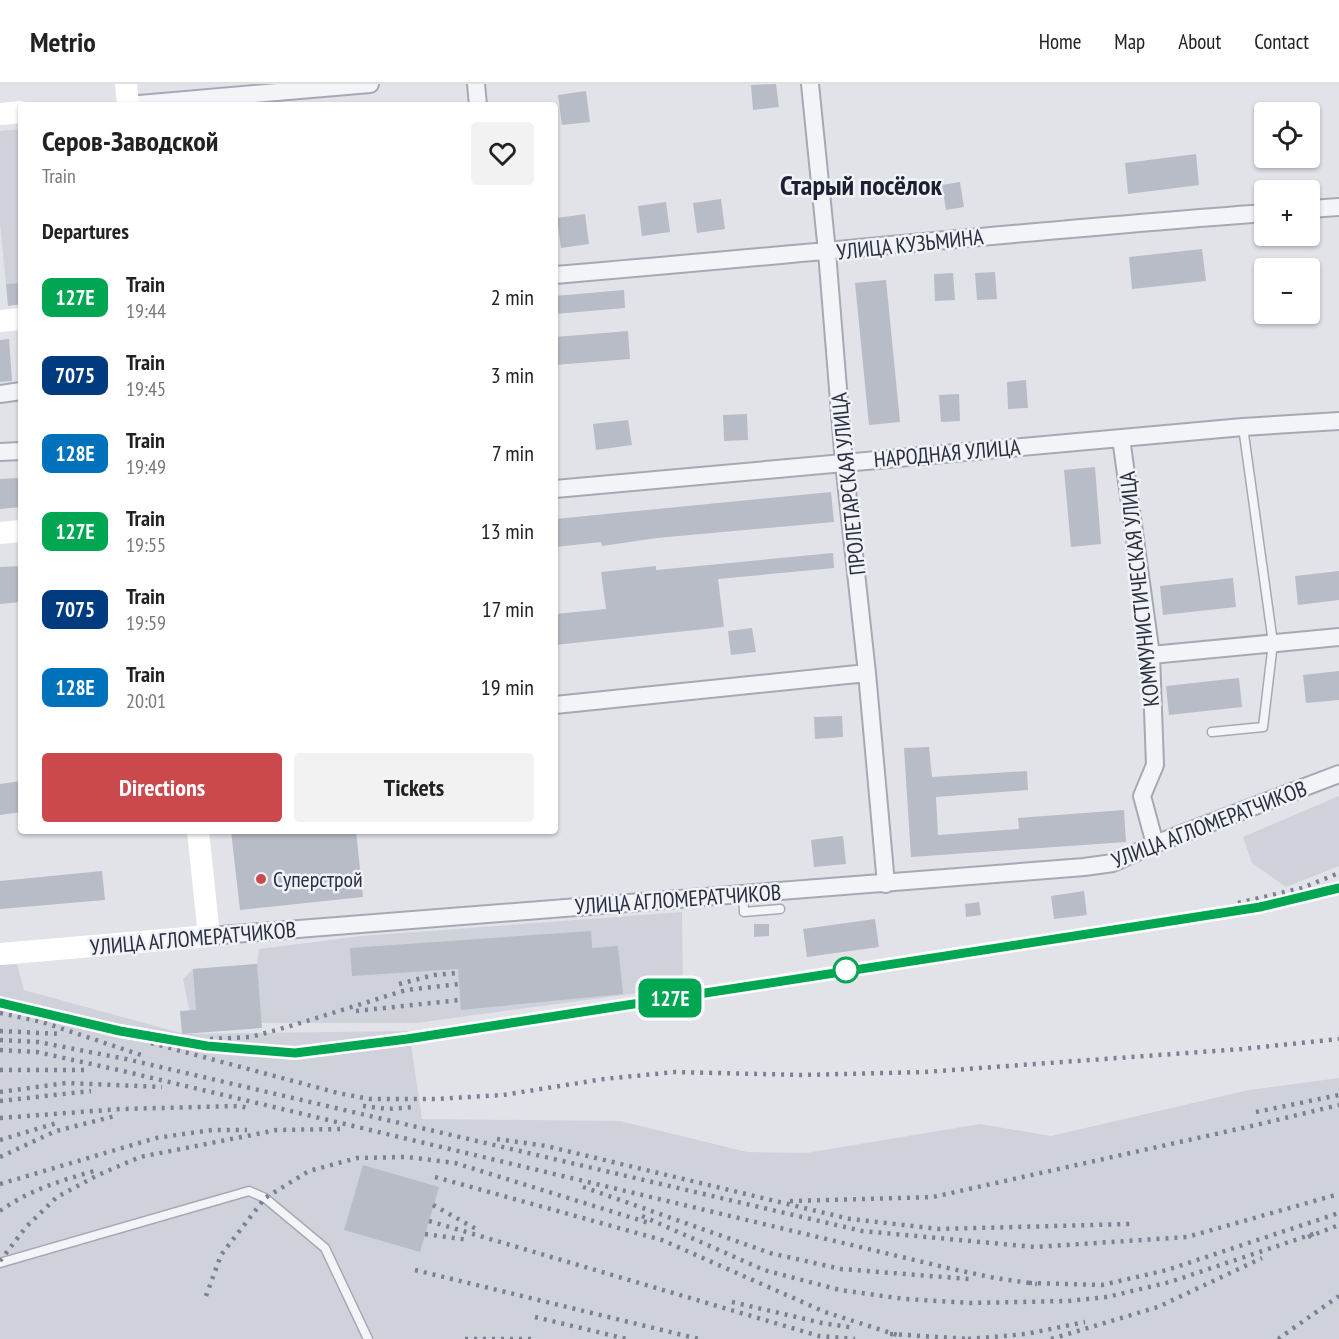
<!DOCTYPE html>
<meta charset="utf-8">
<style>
:root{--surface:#fff;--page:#f2f2f2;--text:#222;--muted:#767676;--line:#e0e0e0;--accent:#cb494d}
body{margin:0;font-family:"PT Sans Narrow",sans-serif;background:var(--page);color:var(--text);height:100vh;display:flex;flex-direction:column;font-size:22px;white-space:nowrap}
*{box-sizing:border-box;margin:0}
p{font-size:20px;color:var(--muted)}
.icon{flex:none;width:33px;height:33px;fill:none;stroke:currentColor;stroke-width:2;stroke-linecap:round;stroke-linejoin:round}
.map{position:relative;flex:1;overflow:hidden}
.drawer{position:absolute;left:18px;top:18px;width:540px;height:732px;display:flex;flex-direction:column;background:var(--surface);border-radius:6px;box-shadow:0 2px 4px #0004}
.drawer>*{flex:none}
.badge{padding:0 12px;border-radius:9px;font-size:21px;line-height:39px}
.fabs{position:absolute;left:1254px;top:18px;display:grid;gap:12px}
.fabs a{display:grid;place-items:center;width:66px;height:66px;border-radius:6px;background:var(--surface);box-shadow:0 2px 4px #0004;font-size:30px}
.map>.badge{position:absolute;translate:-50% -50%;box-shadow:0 0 0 3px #fff}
h2{padding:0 24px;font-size:22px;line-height:54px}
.round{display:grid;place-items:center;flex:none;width:63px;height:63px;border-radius:6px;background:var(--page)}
.headline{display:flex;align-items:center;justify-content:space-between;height:102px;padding:0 24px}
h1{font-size:28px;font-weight:700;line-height:45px}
.cta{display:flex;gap:12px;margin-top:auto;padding:12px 24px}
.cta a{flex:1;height:69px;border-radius:6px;background:var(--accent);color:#fff;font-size:24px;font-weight:700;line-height:69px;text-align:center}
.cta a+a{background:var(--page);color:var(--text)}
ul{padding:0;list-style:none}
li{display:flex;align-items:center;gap:18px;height:78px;padding:0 24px}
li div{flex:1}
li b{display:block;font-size:22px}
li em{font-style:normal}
li .badge{min-width:66px;font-weight:700;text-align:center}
header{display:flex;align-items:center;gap:36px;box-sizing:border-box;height:84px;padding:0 30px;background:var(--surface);border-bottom:2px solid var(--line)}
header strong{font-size:28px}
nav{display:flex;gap:33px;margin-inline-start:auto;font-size:21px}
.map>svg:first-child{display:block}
.built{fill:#cfd2db}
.building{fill:#b8bcc6}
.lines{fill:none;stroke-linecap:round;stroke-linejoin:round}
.lane-casing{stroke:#a6a9b3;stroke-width:11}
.street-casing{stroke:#a6a9b3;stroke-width:20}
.lane{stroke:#f3f4f8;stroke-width:8}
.street{stroke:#f3f4f8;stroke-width:16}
.secondary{stroke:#fff;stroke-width:22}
.rail{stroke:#7b8192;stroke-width:4.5;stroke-dasharray:3 6;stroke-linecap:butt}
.line-casing{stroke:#fff;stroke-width:14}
.line{stroke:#00a651;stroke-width:9}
.poi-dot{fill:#cb494d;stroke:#f0f2f7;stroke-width:2}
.stop-dot{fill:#fff;stroke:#00a651;stroke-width:3}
.labels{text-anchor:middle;stroke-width:5;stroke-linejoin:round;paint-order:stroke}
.street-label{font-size:22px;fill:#2a2f40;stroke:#f0f2f7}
.poi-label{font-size:22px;fill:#2a2f40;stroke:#f0f2f7;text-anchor:start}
.district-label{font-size:28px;font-weight:bold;fill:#1c2031;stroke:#f0f2f7}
</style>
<header>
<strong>Metrio</strong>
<nav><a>Home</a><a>Map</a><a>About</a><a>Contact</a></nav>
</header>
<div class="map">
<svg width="1339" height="1255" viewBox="0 0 1339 1255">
<rect width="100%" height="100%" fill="#e1e3e9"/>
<!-- built -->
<path class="built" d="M21,45V199L6,200L0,139V47Z
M1339,712V782L1286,803L1252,779L1243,753Z
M682,828L683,903L416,939H192L183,895L193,885L257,880L259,865L362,852Z
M17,880L24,906L184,950L409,947L422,1035L620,1037L747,1068L806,1069L980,1040L1051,1052L1249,1006L1339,994V1255H0V881Z"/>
<!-- building -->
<path class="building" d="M776,0L779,23L753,26L751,1Z
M586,7L590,38L562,41L558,11Z
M1196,70L1199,101L1128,110L1125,79Z
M960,98L964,123L946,126L942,101Z
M721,115L725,145L697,149L693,119Z
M666,118L670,148L642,152L638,122Z
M585,130L589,160L561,164L557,134Z
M1202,165L1206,197L1132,205L1129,173Z
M995,188L997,215L977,216L975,189Z
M953,189L955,216L935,217L934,190Z
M886,196L900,338L869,341L855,199Z
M21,199V220L8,222L6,200Z
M624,206L625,224L555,230V212Z
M628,247L630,275L555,281V253Z
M9,255L12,297L0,298V256Z
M1026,296L1028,324L1008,325L1007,298Z
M959,310L960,337L941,338L939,311Z
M747,330L748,356L724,357L723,331Z
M628,336L632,361L596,366L593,340Z
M1095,383L1101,460L1071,463L1064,386Z
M19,394L21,423L0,425V395Z
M831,408L834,438L657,454L602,462L601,458L555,463V435Z
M833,469L834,484L718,495L724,543L555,561V530L606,525L601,488L656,482V486Z
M21,482V518L0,520V483Z
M1339,487V516L1298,521L1295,492Z
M1233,494L1236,523L1163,531L1160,502Z
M752,544L756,568L731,571L728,547Z
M1339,587V616L1306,619L1303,591Z
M1239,594L1242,623L1169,631L1166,602Z
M842,632L843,653L815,655L814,633Z
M929,663L932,693L1027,687L1028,706L936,713L938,751L1019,745L1018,734L1124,726L1126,758L911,773L904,664Z
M21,697V728L0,731V700Z
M231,747H356L363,813L240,826Z
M843,752L846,780L814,783L811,756Z
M102,787L105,816L0,825V797Z
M1084,807L1087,831L1054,835L1051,812Z
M979,818L981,831L966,833L965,820Z
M875,835L879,863L807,873L803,845Z
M754,840H769V852L754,853Z
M591,847L592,864L618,862L623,910L461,926L458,885L352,892L350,864Z
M257,880L262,944L182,950L180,927L196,926L193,885Z
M363,1081L439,1103L420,1168L344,1146Z"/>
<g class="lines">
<defs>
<path id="lane" d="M1212,648L1263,643L1273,559L1243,343
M743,810L744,828L780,825
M0,1179L249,1107L265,1114L325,1164L368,1255"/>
<path id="street" d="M476,0L478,21
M810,0L827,168L844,379L867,589L886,800
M128,21L370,0
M1310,125L1339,123
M555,191C792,171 1028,147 1264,129
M0,310L21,307
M1121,354L1151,571L1155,681L1142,712L1155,760
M0,368L21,367
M555,405L1243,343L1339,337
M1151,571L1339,553
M555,621L867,589
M209,852L1084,783L1113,779L1155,760L1339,690"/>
</defs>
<!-- lane casing -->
<use href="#lane" class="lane-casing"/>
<!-- street casing -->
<use href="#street" class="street-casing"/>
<!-- lane -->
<use href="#lane" class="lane"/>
<!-- street -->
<use href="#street" class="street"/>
<!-- secondary -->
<path class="secondary" d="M126,0L128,21
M0,30L21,28
M0,237L21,235
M0,449L21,447
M0,870L209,852L198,747"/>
<!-- rail -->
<path class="rail" d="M1238,819L1302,804L1339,789
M399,900L434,891L458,889
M0,919L120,947L207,961L295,969L407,955L1139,842L1260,823L1339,804
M356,927L460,916
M0,929L42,938L141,971
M0,947L62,950
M210,955L251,953L294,941L406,906L459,900
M0,956L38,958L126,975L862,1147L1035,1163L1187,1153L1339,1110
M151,959L338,1009L369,1015H435L503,1011L604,995L675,988L802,991L925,988L1242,965L1339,955
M0,966L37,968L123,987L952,1185L995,1194L1037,1200
M0,986H85
M0,1008L66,999L162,1003
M0,1017L91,1007
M363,1022L388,1025L414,1023
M1256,1028L1339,1011
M0,1034L121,1025L239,1022L249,1024
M497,1055L546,1062L850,1135L939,1145L1131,1140
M0,1056L60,1038
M0,1073L56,1047L115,1032
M435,1093L662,1156L825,1228L897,1251
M0,1100L156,1054L212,1046H247
M583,1103L770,1169L841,1185L969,1195
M790,1117L933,1113L1256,1041L1339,1021
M433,1121L478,1146
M0,1127C29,1106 60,1097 94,1087
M642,1132L764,1186L840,1206L905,1215L971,1219L1068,1217L1107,1213L1170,1198L1316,1149
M429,1137L819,1252L855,1255
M425,1150L469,1156
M1308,1153L1339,1141
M0,1177L26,1143L57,1113L98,1091L140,1073L277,1046L340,1045
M415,1186L699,1255
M1029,1199L1102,1201L1167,1186L1339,1129
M206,1212L221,1171L265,1114L309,1087L357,1074L407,1073L455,1079L649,1139
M732,1218L822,1239L855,1244
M535,1233L627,1255
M890,1250L971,1255
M465,1255H536
M968,1255L1026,1250L1085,1238
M1051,1255L1158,1223L1262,1174
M1278,1255L1339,1212"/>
</g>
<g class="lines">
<defs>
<path id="line" d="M0,919L120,947L207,962L295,969L407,955L1139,842L1260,823L1339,804"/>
</defs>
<!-- line casing -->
<use href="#line" class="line-casing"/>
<!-- line -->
<use href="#line" class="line"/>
</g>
<!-- markers -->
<circle class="poi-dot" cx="261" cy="795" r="6"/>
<circle class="stop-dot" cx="846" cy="886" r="12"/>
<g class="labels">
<!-- street labels -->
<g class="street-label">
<text transform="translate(910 160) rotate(-6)" y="8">УЛИЦА КУЗЬМИНА</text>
<text transform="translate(947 369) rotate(-5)" y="8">НАРОДНАЯ УЛИЦА</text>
<text transform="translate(848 400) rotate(-96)" y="8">ПРОЛЕТАРСКАЯ УЛИЦА</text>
<text transform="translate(1139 505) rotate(-96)" y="8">КОММУНИСТИЧЕСКАЯ УЛИЦА</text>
<text transform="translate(1209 740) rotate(-21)" y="8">УЛИЦА АГЛОМЕРАТЧИКОВ</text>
<text transform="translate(678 815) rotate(-4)" y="8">УЛИЦА АГЛОМЕРАТЧИКОВ</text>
<text transform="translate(193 854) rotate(-5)" y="8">УЛИЦА АГЛОМЕРАТЧИКОВ</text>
</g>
<!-- poi labels -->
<g class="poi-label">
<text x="273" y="803">Суперстрой</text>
</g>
<!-- district labels -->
<g class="district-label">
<text x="861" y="111">Старый посёлок</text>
</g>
</g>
</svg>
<div class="fabs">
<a><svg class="icon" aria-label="locate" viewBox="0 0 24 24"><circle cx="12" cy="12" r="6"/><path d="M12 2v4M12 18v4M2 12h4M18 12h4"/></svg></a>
<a>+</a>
<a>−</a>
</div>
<b class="badge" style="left:670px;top:914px;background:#00a651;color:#fff">127Е</b>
<section class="drawer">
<div class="headline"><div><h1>Серов-Заводской</h1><p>Train</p></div><a class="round"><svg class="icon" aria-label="heart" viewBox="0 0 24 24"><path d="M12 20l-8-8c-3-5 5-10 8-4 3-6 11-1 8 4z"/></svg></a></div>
<h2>Departures</h2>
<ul>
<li><span class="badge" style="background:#00a651;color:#fff">127Е</span><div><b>Train</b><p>19:44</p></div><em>2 min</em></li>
<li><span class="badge" style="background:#003b80;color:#fff">7075</span><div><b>Train</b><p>19:45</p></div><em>3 min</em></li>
<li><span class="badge" style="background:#0072bc;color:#fff">128Е</span><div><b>Train</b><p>19:49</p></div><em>7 min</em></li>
<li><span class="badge" style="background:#00a651;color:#fff">127Е</span><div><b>Train</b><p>19:55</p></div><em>13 min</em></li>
<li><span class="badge" style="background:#003b80;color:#fff">7075</span><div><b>Train</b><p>19:59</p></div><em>17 min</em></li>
<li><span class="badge" style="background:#0072bc;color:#fff">128Е</span><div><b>Train</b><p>20:01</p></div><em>19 min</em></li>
</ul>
<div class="cta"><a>Directions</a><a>Tickets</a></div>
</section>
</div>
